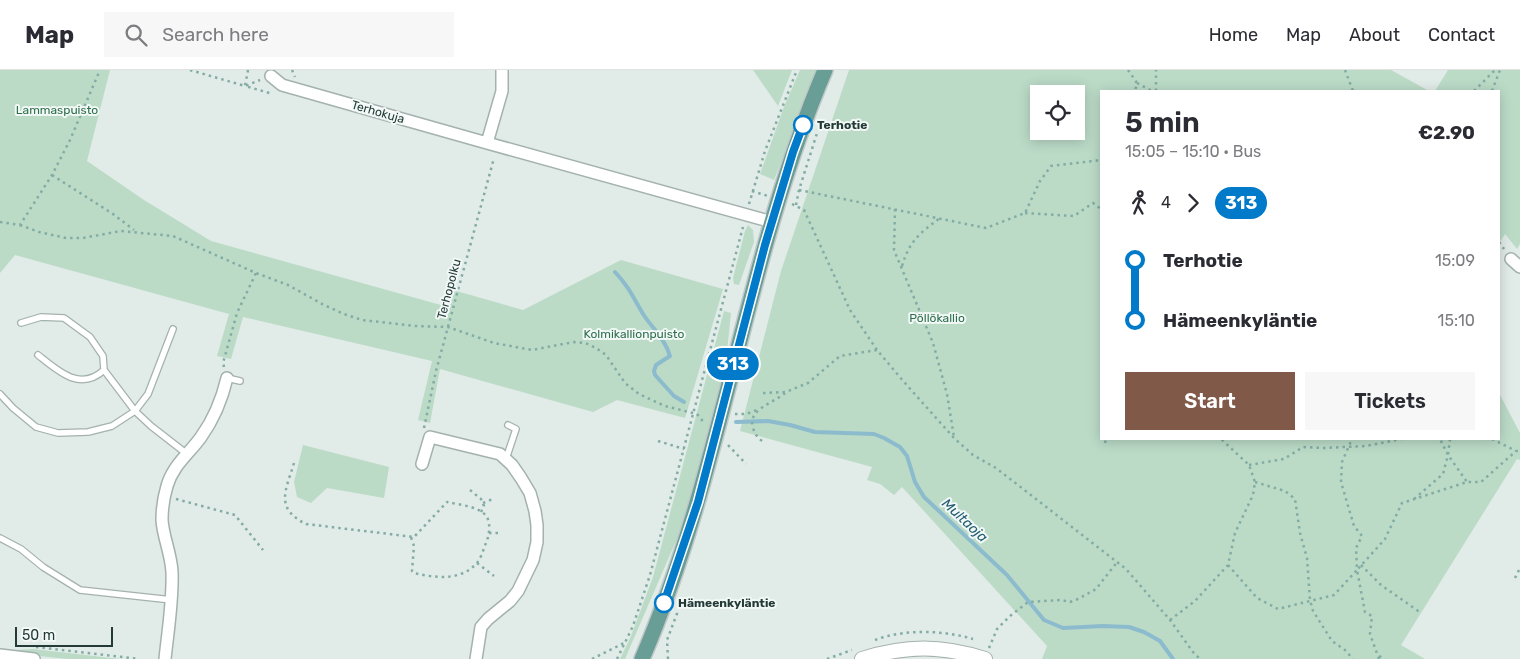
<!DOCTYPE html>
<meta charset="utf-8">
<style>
:root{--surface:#fff;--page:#f7f7f7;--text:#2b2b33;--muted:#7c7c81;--line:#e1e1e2;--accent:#805948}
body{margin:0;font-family:Rubik,sans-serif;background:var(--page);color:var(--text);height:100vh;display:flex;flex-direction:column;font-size:19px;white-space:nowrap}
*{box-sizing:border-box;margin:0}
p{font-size:16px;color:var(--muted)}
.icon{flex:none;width:28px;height:28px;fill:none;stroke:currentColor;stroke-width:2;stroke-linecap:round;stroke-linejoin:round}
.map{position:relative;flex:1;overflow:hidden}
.drawer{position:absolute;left:1100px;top:20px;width:400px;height:350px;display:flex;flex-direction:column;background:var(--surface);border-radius:0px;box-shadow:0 2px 12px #0003}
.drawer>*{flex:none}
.badge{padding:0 10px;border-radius:16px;font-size:18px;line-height:32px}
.buttons{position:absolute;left:1030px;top:15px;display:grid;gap:10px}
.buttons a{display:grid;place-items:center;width:55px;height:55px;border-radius:0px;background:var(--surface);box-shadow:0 2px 12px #0003;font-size:25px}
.scale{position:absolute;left:15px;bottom:12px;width:98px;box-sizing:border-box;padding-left:5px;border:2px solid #233a37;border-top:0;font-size:14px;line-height:18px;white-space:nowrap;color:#233a37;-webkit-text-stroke:4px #f1f8f5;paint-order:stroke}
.map>.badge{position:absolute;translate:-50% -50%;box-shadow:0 0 0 2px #fff}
.legs{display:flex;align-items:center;gap:8px;height:55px;padding:0 25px;font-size:16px}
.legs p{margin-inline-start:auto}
.headline{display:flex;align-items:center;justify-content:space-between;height:85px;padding:0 25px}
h1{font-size:28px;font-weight:600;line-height:38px}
.action{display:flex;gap:10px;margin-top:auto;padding:10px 25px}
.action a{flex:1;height:58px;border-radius:0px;background:var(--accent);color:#fff;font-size:20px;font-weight:600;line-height:58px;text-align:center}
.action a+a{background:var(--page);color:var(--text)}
ul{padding:0 25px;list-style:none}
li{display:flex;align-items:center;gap:18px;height:60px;font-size:19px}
li i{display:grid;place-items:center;width:8px;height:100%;margin:0 6px;background:currentColor}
li i::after{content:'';width:12px;height:12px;margin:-6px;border:4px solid;border-radius:50%;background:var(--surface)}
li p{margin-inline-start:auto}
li:first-child i{background:linear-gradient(#0000 50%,currentColor 0)}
li:last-child i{background:linear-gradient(currentColor 50%,#0000 0)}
header{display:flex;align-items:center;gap:30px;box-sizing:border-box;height:70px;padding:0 25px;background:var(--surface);border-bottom:1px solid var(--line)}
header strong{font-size:24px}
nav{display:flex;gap:28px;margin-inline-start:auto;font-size:18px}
.search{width:350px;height:45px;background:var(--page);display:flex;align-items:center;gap:12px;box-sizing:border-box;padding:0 18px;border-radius:0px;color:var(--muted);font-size:19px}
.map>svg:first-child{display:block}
.green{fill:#bbdbc7;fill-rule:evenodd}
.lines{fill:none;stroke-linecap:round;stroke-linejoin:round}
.stream{stroke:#8cbbcd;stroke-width:4}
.service-casing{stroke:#a4b2af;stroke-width:8}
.minor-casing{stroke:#a4b2af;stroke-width:14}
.tertiary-casing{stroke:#a4b2af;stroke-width:16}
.primary-casing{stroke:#c1c8c7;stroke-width:18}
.path{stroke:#83aca4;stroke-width:2.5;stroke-dasharray:2.5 4;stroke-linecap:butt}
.service{stroke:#fff;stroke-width:5.5}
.minor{stroke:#fff;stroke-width:11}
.tertiary{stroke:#fff;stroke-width:14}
.primary{stroke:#689e96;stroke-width:15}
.line-1-casing{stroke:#fff;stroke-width:11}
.line-1{stroke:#007ac9;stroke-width:8}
.stop-1-dot{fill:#fff;stroke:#007ac9;stroke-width:2.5}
.labels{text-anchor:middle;stroke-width:4;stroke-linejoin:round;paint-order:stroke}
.park-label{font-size:12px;fill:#2f6f4f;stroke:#f1f8f5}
.street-label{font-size:12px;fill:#233a37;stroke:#f1f8f5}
.stop-label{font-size:12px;font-weight:bold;fill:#233a37;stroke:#f1f8f5;text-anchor:start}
.water-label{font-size:14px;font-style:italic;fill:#205b73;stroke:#f1f8f5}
</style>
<header>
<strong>Map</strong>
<div class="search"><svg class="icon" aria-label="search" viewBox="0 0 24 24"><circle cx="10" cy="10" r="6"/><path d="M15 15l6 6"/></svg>Search here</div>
<nav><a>Home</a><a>Map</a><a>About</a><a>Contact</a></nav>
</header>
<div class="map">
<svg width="1520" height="589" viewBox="0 0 1520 589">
<rect width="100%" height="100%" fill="#e1ebe8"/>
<!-- green -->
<path class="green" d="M0,0H110L87,91L144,130L211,171L448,237L453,220L523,240L621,190L723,219L685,348L617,330L593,342L440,299L430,353L418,350L432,291L243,247L231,289L217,286L229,244L15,185L0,203Z
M753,0H792L778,36Z
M800,0H817L774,110L760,104L784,37Z
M849,0H1391L1429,21H1101V369H1499V323L1520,363V390L1517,389L1401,575L1425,589H1042L1047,576L902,417L894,425L880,414L867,410L872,397L740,361L781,201ZM1039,24H1076V61H1039Z
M1448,0H1520V174L1517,179L1505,164L1499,173V21H1435Z
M748,155L753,160L754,172L739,215L734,214L733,208L745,161Z
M724,241L731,243L726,291L691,430L682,457L625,589H620L631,566L653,507Z
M303,375L389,397L384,428L327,418L311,433L297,427L294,412Z
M33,579L120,589H67L12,583L13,580Z"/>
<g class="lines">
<!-- stream -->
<path class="stream" d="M615,202C629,217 633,227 643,244C653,259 665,269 670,286L656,295L654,301L655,305L674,326L684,332
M736,352L768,351L790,355L815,362L874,364L884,368L900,377L907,386L915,412L924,427L1007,505L1044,550L1063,558L1103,556L1129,557L1144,562L1160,571L1173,589"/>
<defs>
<path id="service" d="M21,253L41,247L64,248L90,267L103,286L104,300L135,341L151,356L187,384
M38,285C58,301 80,322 104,300
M227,308L240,311
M0,324L13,338L36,357L58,363L88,362L112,356L135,341L148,324L173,259
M506,389L516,359L508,355
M0,468L21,479L43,497L80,520L172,530"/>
<path id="minor" d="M502,0V21L487,73L772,152
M271,6L282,15L487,73
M1511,189L1520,197
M422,394L430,367L500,384L512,395L521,408L530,423L535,441L537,455V472L533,490L518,521L510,531L488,549L481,557L476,589
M0,585L34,589
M165,589C168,560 173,531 172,502C171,483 163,467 162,450C162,439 164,426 167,416C173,395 189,384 201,367C214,349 222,329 227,308"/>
<path id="tertiary" d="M862,589C906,575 941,575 985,589"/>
<path id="primary" d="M642,589C724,399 744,190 825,0"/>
</defs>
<!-- service casing -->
<use href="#service" class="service-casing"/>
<!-- minor casing -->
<use href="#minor" class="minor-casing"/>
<!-- tertiary casing -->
<use href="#tertiary" class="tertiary-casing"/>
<!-- primary casing -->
<use href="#primary" class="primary-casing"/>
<!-- path -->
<path class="path" d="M190,0L245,16L260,10
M248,0L245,16L273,24
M292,0L295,7
M1128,0L1137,13L1135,21
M1345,0L1353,21
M1137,13L1152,21
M1156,21V0
M1474,21L1495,0
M1492,21L1500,0
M52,105L113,144L134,160
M799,120L986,158L1025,143L1040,111L1051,96L1101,90
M752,121L768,126
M749,134L765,81L797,0
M792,134L804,140L850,240L877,280L904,312L954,368L973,385L996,398L1126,499L1170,550L1193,582L1200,589
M796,135L799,120L818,60
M895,139L894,180L933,273L947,324L954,367
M1025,143L1074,146L1093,133L1101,139
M0,152L20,155L52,105L70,70L100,0
M20,155L39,162L66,168H83L121,161L173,166L256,203L288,215L324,235L344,244L362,250L415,256L448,257L494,273L532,280L574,272L585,273L596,278L606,285L625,313L639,324L665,336L697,344L705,354
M1499,172L1504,179
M902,196C910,170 919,164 940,148
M224,297L223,293L237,243L256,203
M763,323L786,322L808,313L840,286L877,280
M735,344H746L757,340
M424,358L436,301L494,88
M1450,369L1448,385L1467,412
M1492,369L1516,381
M658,371L684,379
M762,371C757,367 755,364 753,358C747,339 774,333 785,323
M1105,373L1106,369
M728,375L746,394
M294,393C286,420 274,438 306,454L414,467L447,432C459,435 480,436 487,447C491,455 489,466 486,473C483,480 481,489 476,494C460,511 435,508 414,503L412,501L414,476L411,467
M1249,395L1284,389L1303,377L1323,378L1366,376L1401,369
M1255,412L1285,421L1295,429L1300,463L1307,488L1310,530L1313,541L1332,571L1345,580L1353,589
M470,420L481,429L484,436L481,442
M176,429L235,445L263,480
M1414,429L1443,404L1448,385L1440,369
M483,433L495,428
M489,463H499
M477,493L494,506
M1228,495L1257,528L1278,539L1334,525L1357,500L1356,478L1362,466L1354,456L1341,412L1342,392L1352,369
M1361,495L1381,515L1421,543
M1515,508L1520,498
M1170,550L1195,531L1228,495L1235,463L1253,425L1255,412L1249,395L1221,369
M875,570C904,559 943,560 973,569
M36,577L139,589
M989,578L997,559L1010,546L1028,532L1061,530L1070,532L1078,529L1096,519L1118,491
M1379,586L1385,589
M592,589L624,573
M617,589L633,556L650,505L743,157
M668,589L667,570L678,541
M827,589L852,580
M1379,589L1370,564L1372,546L1365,542L1357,500L1385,469L1402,433L1467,412H1481L1516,381H1520"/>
<!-- service -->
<use href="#service" class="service"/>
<!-- minor -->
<use href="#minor" class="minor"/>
<!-- tertiary -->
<use href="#tertiary" class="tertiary"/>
<!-- primary -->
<use href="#primary" class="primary"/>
</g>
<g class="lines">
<defs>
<path id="line-1" d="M664,533L698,432L765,175L793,82L803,55"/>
</defs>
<!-- line-1 casing -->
<use href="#line-1" class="line-1-casing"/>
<!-- line-1 -->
<use href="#line-1" class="line-1"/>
</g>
<!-- markers -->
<g class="stop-1-dot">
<circle cx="803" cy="55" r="9"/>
<circle cx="664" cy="533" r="9"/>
</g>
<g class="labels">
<!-- park labels -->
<g class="park-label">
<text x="57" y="44">Lammaspuisto</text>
<text x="937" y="252">Pöllökallio</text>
<text x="634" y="268">Kolmikallionpuisto</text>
</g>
<!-- street labels -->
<g class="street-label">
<text transform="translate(378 42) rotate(16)" y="4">Terhokuja</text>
<text transform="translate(449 219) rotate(-75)" y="4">Terhopolku</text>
</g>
<!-- stop labels -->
<g class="stop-label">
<text x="817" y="59">Terhotie</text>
<text x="678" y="537">Hämeenkyläntie</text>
</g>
<!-- water labels -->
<g class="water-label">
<text transform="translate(965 450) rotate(43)" y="5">Multaoja</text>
</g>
</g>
</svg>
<div class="buttons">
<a><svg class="icon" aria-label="locate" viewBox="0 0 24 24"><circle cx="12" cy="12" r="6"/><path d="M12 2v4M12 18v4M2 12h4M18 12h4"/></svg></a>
</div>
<div class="scale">50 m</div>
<b class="badge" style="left:733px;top:294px;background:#007ac9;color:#fff">313</b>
<section class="drawer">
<div class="headline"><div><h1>5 min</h1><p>15:05 – 15:10 · Bus</p></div><b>€2.90</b></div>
<div class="legs"><svg class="icon" aria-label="walk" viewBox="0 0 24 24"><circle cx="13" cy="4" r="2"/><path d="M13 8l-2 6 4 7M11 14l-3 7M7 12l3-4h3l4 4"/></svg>4<svg class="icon" aria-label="forward" viewBox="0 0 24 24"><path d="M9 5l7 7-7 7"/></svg><b class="badge" style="background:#007ac9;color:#fff">313</b></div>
<ul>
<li><i style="color:#007ac9"></i><b>Terhotie</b><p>15:09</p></li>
<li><i style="color:#007ac9"></i><b>Hämeenkyläntie</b><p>15:10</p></li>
</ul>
<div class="action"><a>Start</a><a>Tickets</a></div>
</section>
</div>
